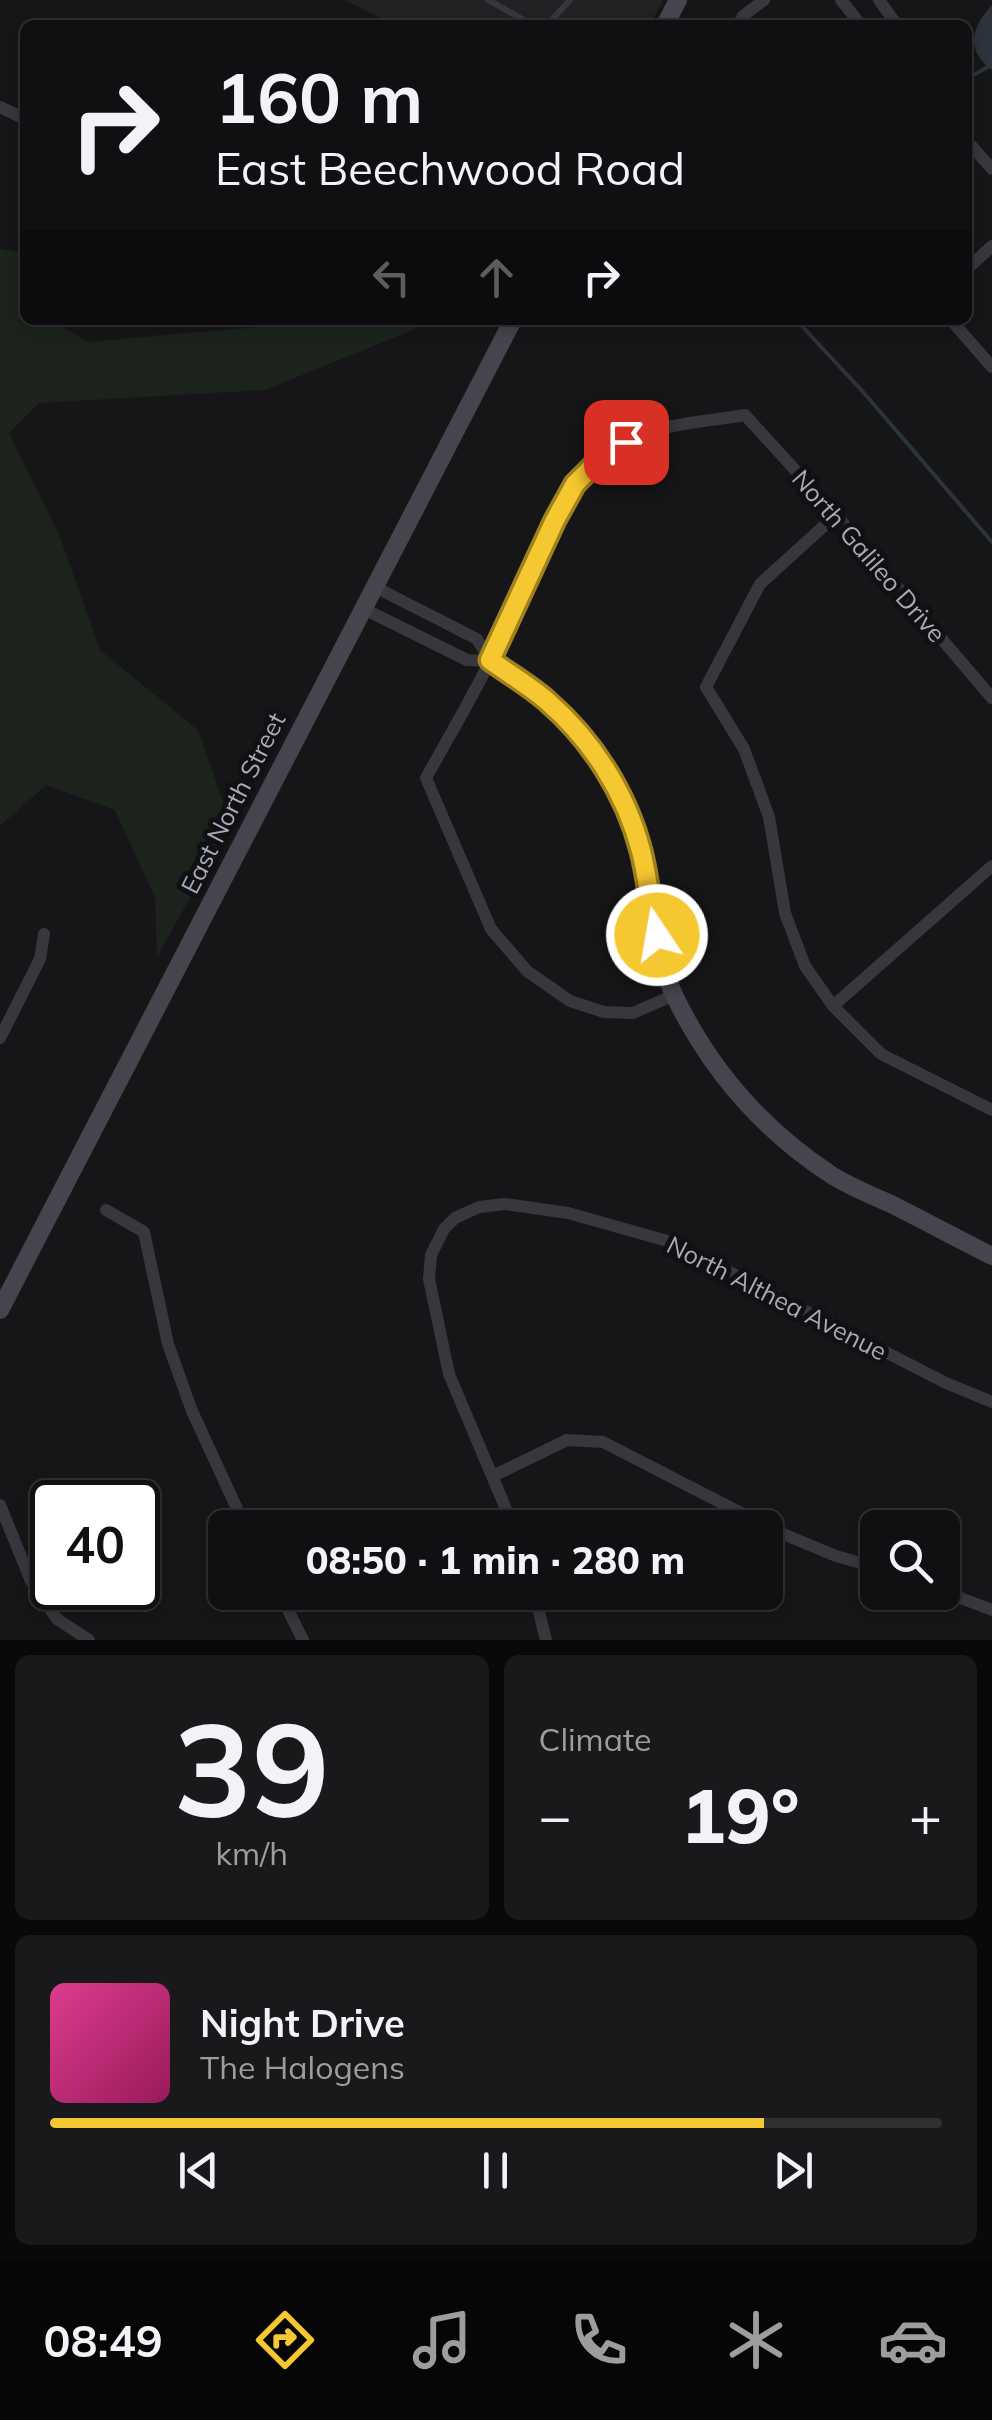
<!DOCTYPE html>
<meta charset="utf-8">
<style>
:root{--surface:#101012;--page:#19191b;--text:#f1f3f6;--muted:#9c9d9f;--line:#303032;--accent:#f5c730}
body{margin:0;font-family:Mulish,sans-serif;background:var(--page);color:var(--text);height:100vh;display:flex;flex-direction:column;font-size:38px;white-space:nowrap}
*{box-sizing:border-box;margin:0}
p{font-size:32px;color:var(--muted)}
.icon{flex:none;width:55px;height:55px;fill:none;stroke:currentColor;stroke-width:2;stroke-linecap:round;stroke-linejoin:round}
.map{position:relative;height:1640px;overflow:hidden}
.panel{display:flex;flex-direction:column;gap:15px;padding:15px;background:#09090a;flex:1}
.panel>*{flex:none}
.banner{position:absolute;left:20px;top:20px;width:952px;height:305px;border-radius:15px;box-shadow:0 5px 15px #0003,0 0 0 2px var(--line);background:#101012;color:var(--text);overflow:hidden}
.buttons{position:absolute;left:860px;top:1510px;display:grid;gap:20px}
.buttons a{display:grid;place-items:center;width:100px;height:100px;border-radius:15px;background:var(--surface);box-shadow:0 5px 15px #0003,0 0 0 2px var(--line);font-size:50px}
.speed{position:absolute;left:30px;top:1480px;display:flex;gap:20px;font-size:50px;font-weight:700;text-align:center}
.speed>*{display:grid;place-content:center;width:130px;height:130px;border-radius:50%;background:var(--surface);box-shadow:0 5px 15px #0003,0 0 0 2px var(--line);line-height:1}
.speed .limit{border:5px solid #111;border-radius:15px;background:#fff;color:#111}
.pin{position:absolute;display:grid;place-items:center;width:85px;height:85px;color:#fff;margin:-42px;border-radius:20px;box-shadow:0 5px 15px #0006}
.me{position:absolute;width:110px;margin:-55px;rotate:348deg;stroke-linejoin:round;filter:drop-shadow(0 0 8px #0008)}
.turn{display:flex;align-items:center;gap:35px;height:210px;padding:0 30px;font-size:45px}
.turn .icon{width:130px;height:130px;stroke-width:2.5}
.turn b{display:block;font-size:70px;line-height:85px}
.lanes{display:flex;align-items:center;height:95px;padding:0 30px;background:#0003;justify-content:center;gap:50px;direction:ltr}
.lanes .off{opacity:.35}
.big{font-size:75px;font-weight:800;line-height:1.1}
.panel .card{flex:1;display:flex;flex-direction:column;justify-content:center;gap:15px;min-width:0;padding:0 35px;border-radius:15px;background:var(--page)}
.panel .dial{align-items:center;gap:0}
.dial b{font-size:130px;line-height:1}
.song{display:flex;align-items:center;gap:30px}
.cover{width:120px;height:120px;border-radius:15px;background:linear-gradient(135deg,hsl(330 70% 55%),hsl(330 70% 35%))}
.played{height:10px;border-radius:5px;background:linear-gradient(90deg,var(--accent) 80%,var(--line) 80%)}
.keys{display:flex;justify-content:space-around;direction:ltr}
.heat{display:flex;justify-content:space-between;align-items:center;font-size:55px;direction:ltr}
.panel .tiles{flex:1;display:grid;gap:15px;grid-template-columns:1fr 1fr}
.card:last-child{grid-column:span 2}
.trip{position:absolute;left:208px;top:1510px;width:575px;height:100px;border-radius:15px;background:var(--surface);box-shadow:0 5px 15px #0003,0 0 0 2px var(--line);font-weight:800;line-height:100px;text-align:center}
.tab-bar{display:flex;height:160px;justify-content:space-around;align-items:center;background:#060607;color:var(--muted)}
.tab-bar .icon{width:70px;height:70px}
.tab-bar .current{color:var(--accent)}
.tab-bar b{font-size:45px;color:var(--text)}
.map>svg:first-child{display:block}
</style>
<div class="map">
<svg width="992" height="1640" viewBox="0 0 992 1640">
<rect width="100%" height="100%" fill="#161618"/>
<path fill="#222225" d="M345,0H663L650,25H393Z"/>
<path fill="#1c231d" d="M0,249L25,253V320H52L87,342L311,322L315,320H438L265,390L39,403L9,433L60,537L100,650L198,730L231,824L157,957L155,898L115,810L46,785L0,826Z"/>
<path fill="#2b333c" d="M992,5V70C965,50 971,28 992,5Z"/>
<g fill="none" stroke-linecap="round" stroke-linejoin="round">
<path stroke="#2b333c" stroke-width="4" d="M968,78L988,67
M793,320L799,323L864,393L992,542"/>
<path stroke="#37373d" stroke-width="6" d="M488,0L533,25
M547,25L570,0"/>
<path stroke="#37373d" stroke-width="12" d="M841,0L861,25
M879,0L897,25
M738,25L743,16L764,0
M0,107L25,119
M968,142L992,169
M968,268L992,246
M951,320L992,367
M836,515L760,584L706,687L744,749L769,817L785,913L805,966L833,1006L881,1054L992,1110
M373,586L477,639L490,661
M362,608L467,660L490,661
M674,995L633,1013L604,1012L570,1001L527,971L491,929L426,778C448,738 472,698 492,657C519,601 557,488 606,452C646,424 699,423 745,415L836,515L992,698
M833,1006L992,866
M0,1038L40,959L44,934
M106,1210L144,1232L168,1344L192,1411L246,1528
M493,1476L567,1440L603,1442L776,1531L836,1556L878,1568
M0,1505L31,1581L57,1619L89,1640
M514,1528L449,1374L429,1279L431,1255L444,1229L455,1218L479,1207L505,1204L568,1213L671,1242L946,1383L992,1402
M942,1591L992,1610
M279,1592L303,1640
M534,1592L546,1640"/>
<path stroke="#45464d" stroke-width="18" d="M665,25L678,0
M490,661C508,674 529,685 546,700C592,739 632,799 643,859C650,902 657,961 676,999C711,1070 763,1130 830,1174C848,1186 871,1195 891,1204C925,1221 958,1239 992,1256
M0,1310L513,320"/>
</g>
<g fill="none" stroke-linecap="round" stroke-linejoin="round">
<g stroke="#9f811f" stroke-width="25">
<path id="route" d="M626,442L606,453L575,484L555,520L490,660C509,674 530,686 547,701C592,740 626,793 641,851C648,878 650,907 657,935"/>
</g>
<use href="#route" stroke="#f5c730" stroke-width="18"/>
</g>
<g text-anchor="middle" stroke-width="10" stroke-linejoin="round" paint-order="stroke">
<g font-size="25" fill="#a7abb8" stroke="#111113">
<text transform="translate(869 556) rotate(49)" y="9">North Galileo Drive</text>
<text transform="translate(233 803) rotate(-63)" y="9">East North Street</text>
<text transform="translate(777 1298) rotate(27)" y="9">North Althea Avenue</text>
</g>
</g>
</svg>
<div class="buttons">
<a><svg class="icon" aria-label="search" viewBox="0 0 24 24"><circle cx="10" cy="10" r="6"/><path d="M15 15l6 6"/></svg></a>
</div>
<div class="speed"><div class="limit">40</div></div>
<div class="pin" style="left:626px;top:442px;background:#d93025"><svg class="icon" aria-label="arrive" viewBox="0 0 24 24"><path d="M6 21V4h12l-3 4 3 4H6"/></svg></div>
<svg class="me" style="left:657px;top:935px" viewBox="-20 -20 40 40"><circle r="17" fill="#f5c730" stroke="#fff" stroke-width="3"/><path d="M0-11L8 9 0 5-8 9z" fill="#fff"/></svg>
<div class="trip">08:50 · 1 min · 280 m</div>
<div class="banner">
<div class="turn"><svg class="icon" aria-label="right" viewBox="0 0 24 24"><path d="M7 20v-9h11M14 6l5 5-5 5"/></svg><div><b>160 m</b>East Beechwood Road</div></div>
<div class="lanes"><svg class="icon off" aria-label="left" viewBox="0 0 24 24"><path d="M17 20v-9H6M10 6l-5 5 5 5"/></svg><svg class="icon off" aria-label="ahead" viewBox="0 0 24 24"><path d="M12 20V5M6 11l6-6 6 6"/></svg><svg class="icon" aria-label="right" viewBox="0 0 24 24"><path d="M7 20v-9h11M14 6l5 5-5 5"/></svg></div>
</div>
</div>
<section class="panel">
<div class="tiles">
<div class="card dial"><b>39</b><p>km/h</p></div>
<div class="card"><p>Climate</p>
<div class="heat"><a>−</a><b class="big">19°</b><a>+</a></div>
</div>
<div class="card">
<div class="song"><i class="cover"></i><div><b>Night Drive</b><p>The Halogens</p></div></div>
<div class="played"></div>
<div class="keys"><svg class="icon" aria-label="previous" viewBox="0 0 24 24"><path d="M18 5L8 12l10 7zM5 5v14"/></svg><svg class="icon" aria-label="pause" viewBox="0 0 24 24"><path d="M8 5v14M16 5v14"/></svg><svg class="icon" aria-label="next" viewBox="0 0 24 24"><path d="M6 5l10 7-10 7zM19 5v14"/></svg></div>
</div>
</div>
</section>
<nav class="tab-bar">
<b>08:49</b>
<svg class="icon current" aria-label="directions" viewBox="0 0 24 24"><path d="M12 3l9 9-9 9-9-9zM9 14v-3h6M13 9l2 2-2 2"/></svg>
<svg class="icon" aria-label="music" viewBox="0 0 24 24"><path d="M9 18V5l10-2v13"/><circle cx="6" cy="18" r="3"/><circle cx="16" cy="16" r="3"/></svg>
<svg class="icon" aria-label="phone" viewBox="0 0 24 24"><path d="M5 4h4l2 5-3 2q2 4 5 5l2-3 5 2v4C11 20 4 13 5 4z"/></svg>
<svg class="icon" aria-label="climate" viewBox="0 0 24 24"><path d="M12 3v18M4 7l16 10M4 17L20 7"/></svg>
<svg class="icon" aria-label="car" viewBox="0 0 24 24"><path d="M5 17H2v-5l4-1 3-4h7l3 4 3 1v5h-3M9 17h6M6 11h13"/><circle cx="7" cy="17" r="2"/><circle cx="17" cy="17" r="2"/></svg>
</nav>
